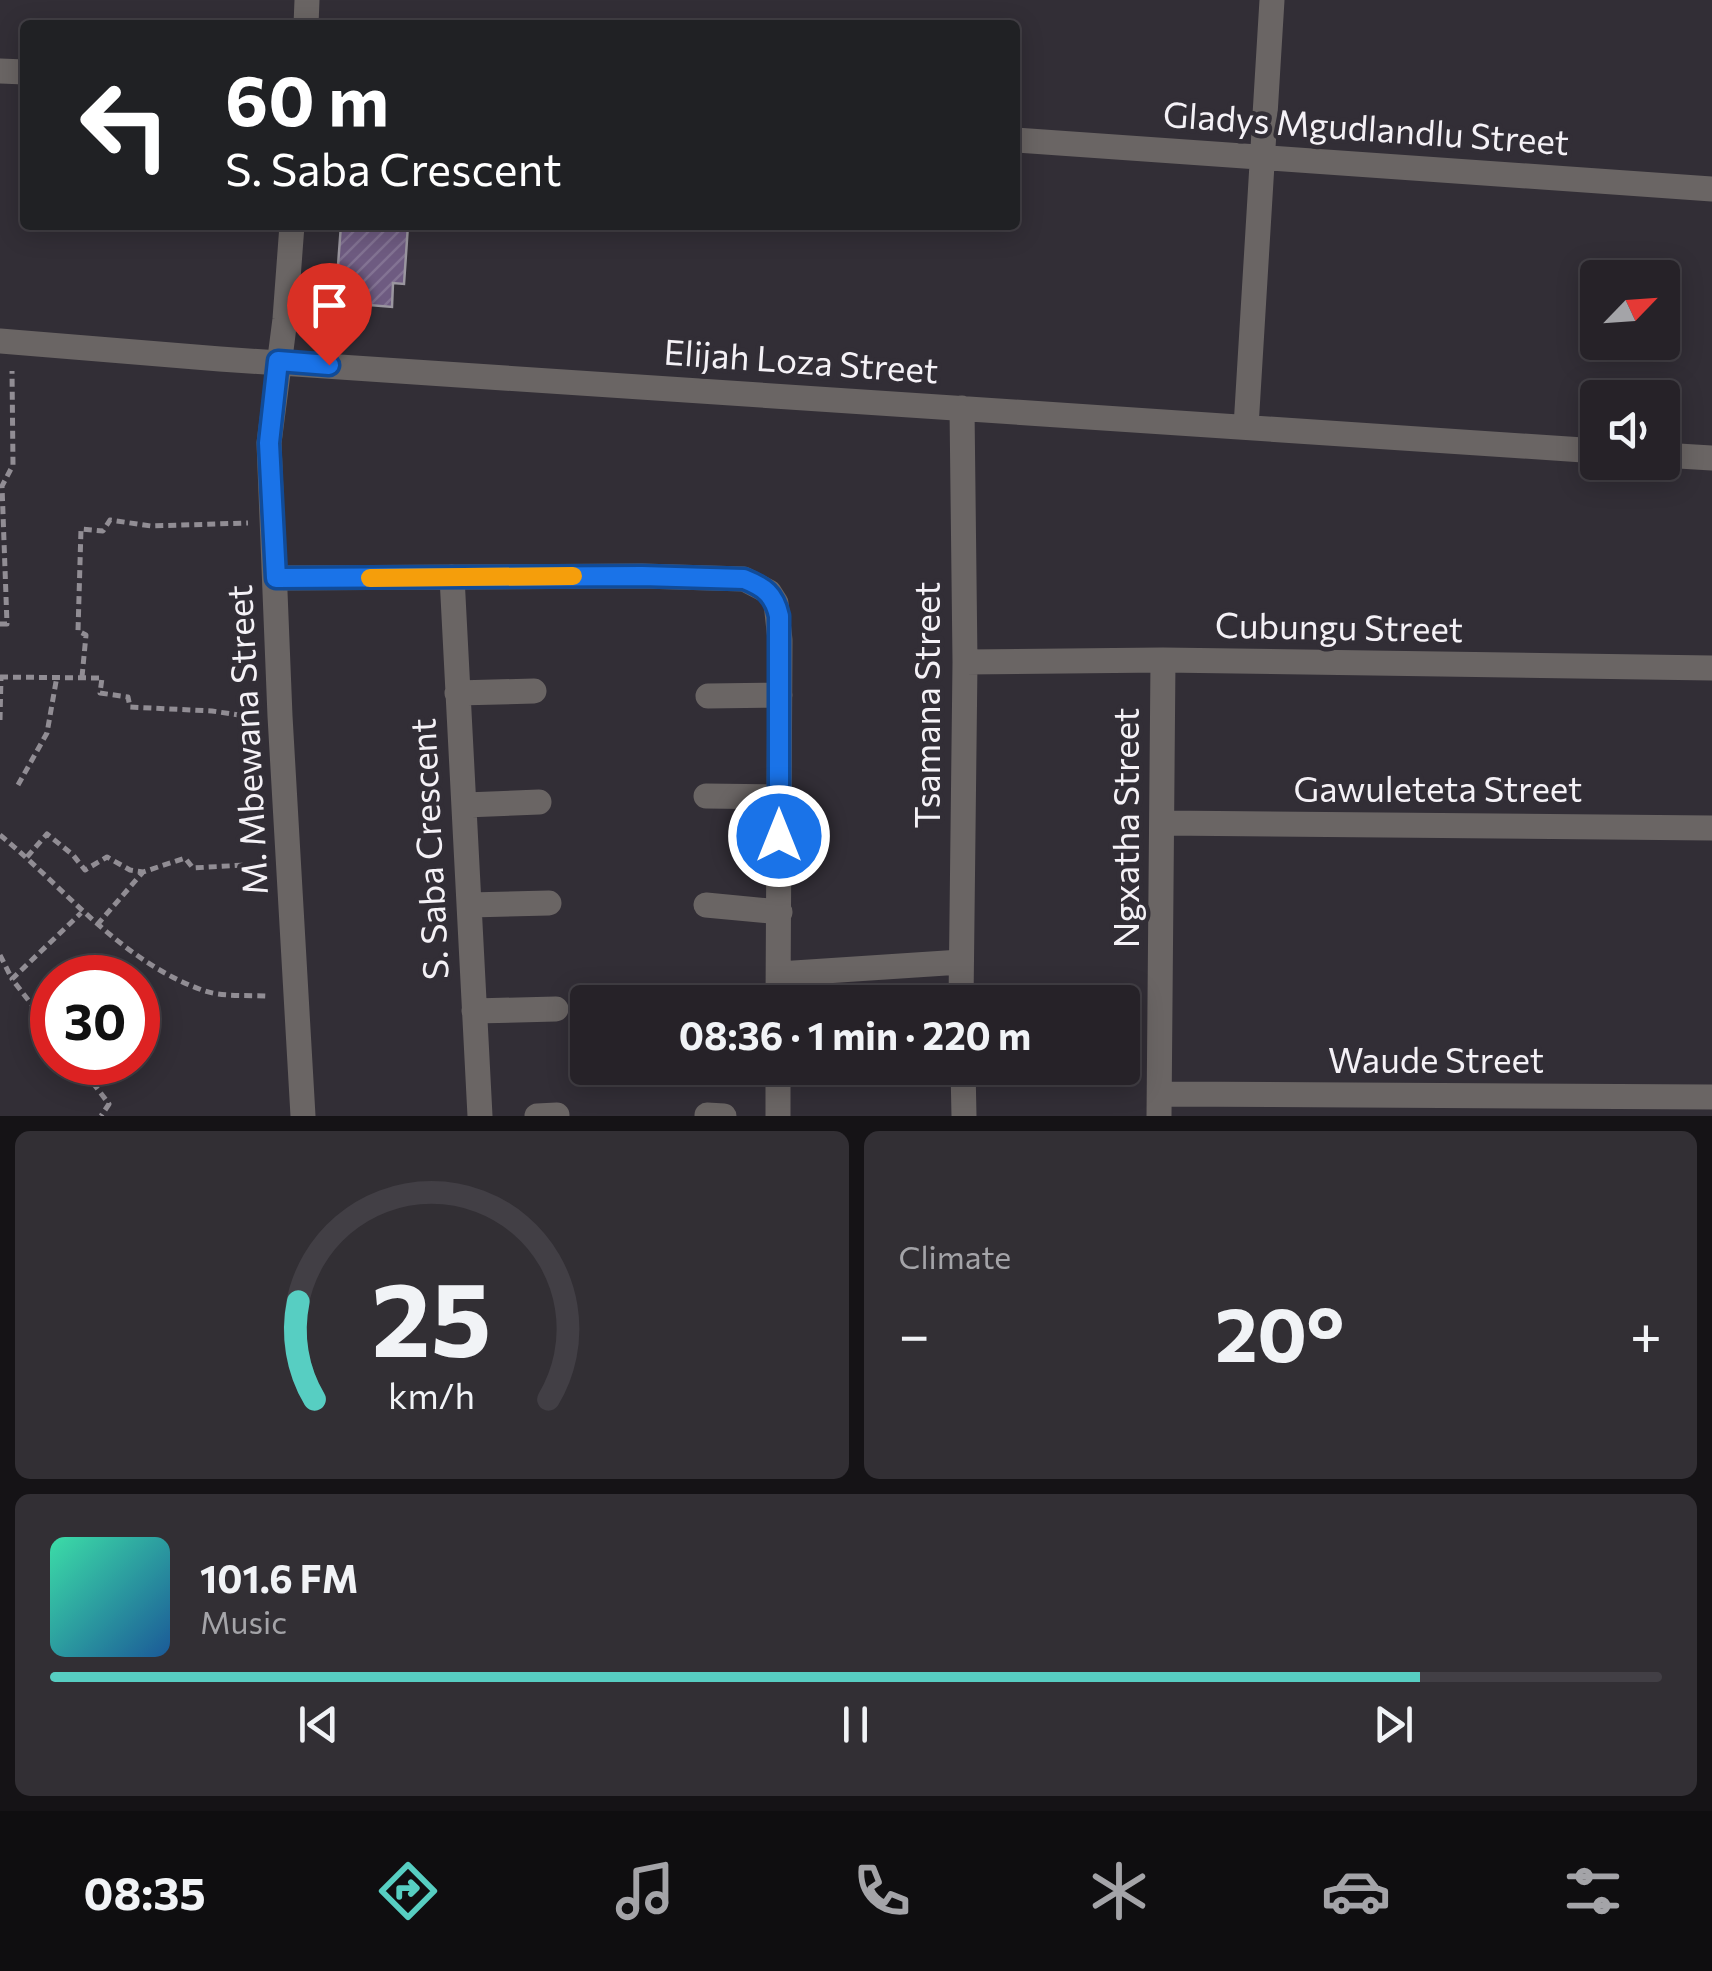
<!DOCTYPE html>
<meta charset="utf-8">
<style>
:root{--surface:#262228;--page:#322f34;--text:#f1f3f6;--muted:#a4a4a8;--line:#423f45;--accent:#57cec2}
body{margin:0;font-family:Commissioner,sans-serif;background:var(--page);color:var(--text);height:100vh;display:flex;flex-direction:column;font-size:38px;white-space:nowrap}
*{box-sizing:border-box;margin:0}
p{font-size:32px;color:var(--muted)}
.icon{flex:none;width:55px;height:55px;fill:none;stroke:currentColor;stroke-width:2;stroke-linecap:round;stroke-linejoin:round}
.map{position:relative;height:1116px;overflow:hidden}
.panel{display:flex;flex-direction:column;gap:15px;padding:15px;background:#151316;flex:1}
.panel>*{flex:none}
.hud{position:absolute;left:20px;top:20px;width:1000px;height:210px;border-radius:10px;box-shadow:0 5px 25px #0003,0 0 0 2px var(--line);background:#202124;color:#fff;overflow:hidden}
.needle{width:65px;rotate:65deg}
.controls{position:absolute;left:1580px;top:260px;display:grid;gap:20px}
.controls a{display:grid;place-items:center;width:100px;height:100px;border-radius:10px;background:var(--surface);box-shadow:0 5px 25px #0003,0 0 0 2px var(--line);font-size:50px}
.speed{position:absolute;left:30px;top:955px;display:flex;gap:20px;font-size:50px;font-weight:700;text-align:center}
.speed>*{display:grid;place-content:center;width:130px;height:130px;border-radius:50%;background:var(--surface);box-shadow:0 5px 25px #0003,0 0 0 2px var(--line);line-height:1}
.speed .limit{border:15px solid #d22;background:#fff;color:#111}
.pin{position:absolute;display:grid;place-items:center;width:85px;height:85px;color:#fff;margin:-102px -42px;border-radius:50% 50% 50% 0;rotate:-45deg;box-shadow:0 0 10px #0007}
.pin .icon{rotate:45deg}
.me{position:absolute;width:110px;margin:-55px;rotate:0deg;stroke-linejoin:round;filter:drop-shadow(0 0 8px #0008)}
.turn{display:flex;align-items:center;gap:35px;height:210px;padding:0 40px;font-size:45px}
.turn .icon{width:130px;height:130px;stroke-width:2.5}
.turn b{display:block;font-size:70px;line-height:85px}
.big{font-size:75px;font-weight:700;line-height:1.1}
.panel .widget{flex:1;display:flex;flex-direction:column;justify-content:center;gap:15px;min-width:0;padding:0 35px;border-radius:15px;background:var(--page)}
.panel .dial{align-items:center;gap:0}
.dial svg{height:260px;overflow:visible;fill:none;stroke:var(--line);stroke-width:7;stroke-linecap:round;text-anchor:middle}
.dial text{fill:var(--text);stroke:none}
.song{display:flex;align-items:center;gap:30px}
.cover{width:120px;height:120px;border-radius:15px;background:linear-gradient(135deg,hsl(160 70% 55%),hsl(210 70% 35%))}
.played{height:10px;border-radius:5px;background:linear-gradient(90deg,var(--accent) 85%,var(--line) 85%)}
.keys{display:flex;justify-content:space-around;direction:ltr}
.heat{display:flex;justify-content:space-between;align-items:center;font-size:55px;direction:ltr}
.panel .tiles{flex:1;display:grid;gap:15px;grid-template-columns:1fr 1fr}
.widget:last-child{grid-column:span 2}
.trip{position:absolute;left:570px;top:985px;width:570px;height:100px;border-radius:10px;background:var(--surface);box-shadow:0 5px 25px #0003,0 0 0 2px var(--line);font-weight:700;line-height:100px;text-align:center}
.tab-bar{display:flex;height:160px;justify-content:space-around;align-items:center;background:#0f0e10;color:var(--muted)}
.tab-bar .icon{width:70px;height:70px}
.tab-bar .selected{color:var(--accent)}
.tab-bar b{font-size:45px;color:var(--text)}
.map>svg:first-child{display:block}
</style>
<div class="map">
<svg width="1712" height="1116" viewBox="0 0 1712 1116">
<defs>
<pattern id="building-hatch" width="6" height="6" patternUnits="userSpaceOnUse" patternTransform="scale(2.5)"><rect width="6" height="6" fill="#6e5b81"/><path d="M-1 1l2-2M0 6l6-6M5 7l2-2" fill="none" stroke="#837393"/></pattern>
</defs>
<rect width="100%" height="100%" fill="#322e36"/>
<path fill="url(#building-hatch)" stroke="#9a969f" stroke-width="2.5" d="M341,225H408L404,284L393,283L392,307L346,303L347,280L337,279Z"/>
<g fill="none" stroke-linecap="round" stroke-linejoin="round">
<path stroke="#918d94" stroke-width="5" stroke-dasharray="8 5" stroke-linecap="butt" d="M0,624H7L2,486L13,465L12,371
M0,677L102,678L100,693L128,697L130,707L212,711L252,717
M82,677L86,635L78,631L81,529L103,531L110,520L151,526L248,523
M0,720L1,677
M18,785L47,733L57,676
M0,835C66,889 121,962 205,991C223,997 248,995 267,996
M27,857L47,834L73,855L85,870L107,857L130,870L143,872
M97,925L143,872L185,858L193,868L262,864
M0,955L12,979
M52,1031L12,979L81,913
M77,1062L109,1104L101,1116"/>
<path stroke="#6a6564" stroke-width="25" d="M306,25L307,0
M0,71L25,72
M1015,140L1712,189
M292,225L285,319L269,443L280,716L303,1116
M0,341L220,359L1598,451
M1246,427L1272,0
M1662,455L1712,458
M452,577L480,1116
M276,578L642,576L744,579L769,592L776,603L780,640L778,1002
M965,662L1163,660L1712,668
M457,693L534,691
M708,696L780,695
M706,796L779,797
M465,805L539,802
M1163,823L1712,828
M469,905L549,903
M706,905L780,912
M779,974L961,962
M961,1002L965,662L962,408
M474,1011L556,1009
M778,1068V1116
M963,1068L964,1116
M1160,1094L1712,1097
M707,1115L724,1116
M537,1116L557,1115
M1159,1116L1163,660"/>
</g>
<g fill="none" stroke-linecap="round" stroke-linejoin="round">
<g stroke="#114b97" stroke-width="25">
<path id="route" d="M329,365L278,361L269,443L276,578L642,576L744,579C764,587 774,594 779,616V836"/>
</g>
<use href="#route" stroke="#1a73e8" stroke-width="18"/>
<path stroke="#f59e0b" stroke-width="18" d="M370,578L573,576"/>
</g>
<g text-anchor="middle" stroke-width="9" stroke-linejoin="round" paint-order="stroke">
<g font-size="35" fill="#f4f1f6" stroke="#322e36">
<text transform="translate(1366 129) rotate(4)" y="12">Gladys Mgudlandlu Street</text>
<text transform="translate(801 362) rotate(4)" y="12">Elijah Loza Street</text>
<text transform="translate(1339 628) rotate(1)" y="12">Cubungu Street</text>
<text transform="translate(928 705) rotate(-90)" y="12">Tsamana Street</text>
<text transform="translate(248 740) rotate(-93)" y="12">M. Mbewana Street</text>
<text x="1438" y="802">Gawuleteta Street</text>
<text transform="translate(1127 828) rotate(-90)" y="12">Ngxatha Street</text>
<text transform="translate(430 849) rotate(-93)" y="12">S. Saba Crescent</text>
<text x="1436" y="1073">Waude Street</text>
</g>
</g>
</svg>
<div class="controls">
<a><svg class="needle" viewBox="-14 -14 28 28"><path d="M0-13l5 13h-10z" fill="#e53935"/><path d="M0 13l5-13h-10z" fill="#a4a4a8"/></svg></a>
<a><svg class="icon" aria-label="sound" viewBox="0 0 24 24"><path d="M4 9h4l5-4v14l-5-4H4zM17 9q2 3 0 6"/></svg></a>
</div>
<div class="speed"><div class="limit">30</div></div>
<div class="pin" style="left:329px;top:365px;background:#d93025"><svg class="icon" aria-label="arrive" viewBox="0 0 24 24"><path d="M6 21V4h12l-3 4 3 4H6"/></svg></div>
<svg class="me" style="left:779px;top:836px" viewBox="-20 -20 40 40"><circle r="17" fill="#1a73e8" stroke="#fff" stroke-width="3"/><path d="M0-11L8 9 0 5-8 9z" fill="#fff"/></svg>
<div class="trip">08:36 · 1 min · 220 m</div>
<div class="hud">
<div class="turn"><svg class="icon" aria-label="left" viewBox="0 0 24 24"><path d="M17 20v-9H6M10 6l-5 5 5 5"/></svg><div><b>60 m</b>S. Saba Crescent</div></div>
</div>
</div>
<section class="panel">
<div class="tiles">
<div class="widget dial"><svg viewBox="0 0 100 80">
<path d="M14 69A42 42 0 1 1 86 69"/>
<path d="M14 69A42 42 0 0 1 9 39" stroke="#57cec2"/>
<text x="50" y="56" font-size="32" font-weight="700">25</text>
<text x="50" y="72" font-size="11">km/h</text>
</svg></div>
<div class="widget"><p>Climate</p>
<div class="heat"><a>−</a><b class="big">20°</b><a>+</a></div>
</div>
<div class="widget">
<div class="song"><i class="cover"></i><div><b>101.6 FM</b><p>Music</p></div></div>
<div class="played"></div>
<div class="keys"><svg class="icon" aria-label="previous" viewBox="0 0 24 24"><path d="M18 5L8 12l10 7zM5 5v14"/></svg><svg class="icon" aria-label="pause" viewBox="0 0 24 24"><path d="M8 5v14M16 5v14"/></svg><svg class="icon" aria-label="next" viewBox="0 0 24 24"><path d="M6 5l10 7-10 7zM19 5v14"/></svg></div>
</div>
</div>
</section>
<nav class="tab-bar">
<b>08:35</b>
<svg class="icon selected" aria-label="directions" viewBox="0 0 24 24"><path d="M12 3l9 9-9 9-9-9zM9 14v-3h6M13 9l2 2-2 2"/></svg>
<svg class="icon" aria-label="music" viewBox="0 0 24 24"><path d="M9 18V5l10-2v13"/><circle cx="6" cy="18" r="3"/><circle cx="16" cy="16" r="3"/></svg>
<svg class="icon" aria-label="phone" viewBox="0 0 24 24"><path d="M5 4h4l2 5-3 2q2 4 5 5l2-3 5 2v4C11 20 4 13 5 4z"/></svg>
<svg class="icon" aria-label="climate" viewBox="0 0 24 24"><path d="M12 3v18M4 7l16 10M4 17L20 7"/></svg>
<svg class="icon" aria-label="car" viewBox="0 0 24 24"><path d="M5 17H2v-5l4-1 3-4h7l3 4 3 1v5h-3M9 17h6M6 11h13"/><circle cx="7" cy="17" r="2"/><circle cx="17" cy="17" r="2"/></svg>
<svg class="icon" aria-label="filters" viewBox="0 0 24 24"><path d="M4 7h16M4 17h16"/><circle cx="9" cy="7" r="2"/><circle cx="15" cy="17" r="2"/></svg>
</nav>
